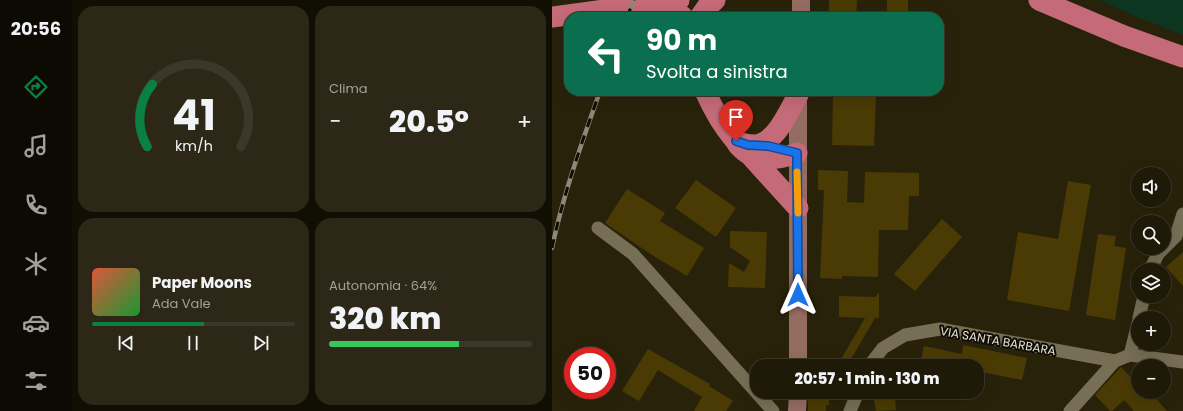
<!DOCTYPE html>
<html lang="it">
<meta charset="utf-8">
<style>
:root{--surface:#1f1a08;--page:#2c2716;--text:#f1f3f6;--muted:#a1a19c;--line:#3c3829;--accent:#0b8043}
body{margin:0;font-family:Poppins,sans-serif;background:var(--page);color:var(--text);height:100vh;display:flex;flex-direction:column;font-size:15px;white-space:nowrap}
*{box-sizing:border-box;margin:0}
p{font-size:13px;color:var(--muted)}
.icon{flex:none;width:22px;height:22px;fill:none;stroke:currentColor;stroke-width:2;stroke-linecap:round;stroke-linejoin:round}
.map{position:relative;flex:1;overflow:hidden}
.panel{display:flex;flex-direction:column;gap:6px;padding:6px;background:#110e04;width:480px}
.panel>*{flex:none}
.banner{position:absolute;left:12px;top:12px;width:380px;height:84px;border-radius:16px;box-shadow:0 4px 16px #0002,0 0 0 1px var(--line);background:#0b6e4f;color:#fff;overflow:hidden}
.tools{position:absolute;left:579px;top:167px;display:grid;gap:8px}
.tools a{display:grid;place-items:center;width:40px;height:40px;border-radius:50%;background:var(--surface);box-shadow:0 4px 16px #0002,0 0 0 1px var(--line);font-size:20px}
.speed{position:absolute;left:12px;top:347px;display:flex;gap:8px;font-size:20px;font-weight:700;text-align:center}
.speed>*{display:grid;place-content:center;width:52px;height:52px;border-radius:50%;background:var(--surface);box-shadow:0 4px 16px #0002,0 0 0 1px var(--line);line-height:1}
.speed .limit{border:6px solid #d22;background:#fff;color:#111}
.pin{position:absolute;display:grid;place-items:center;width:34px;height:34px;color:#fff;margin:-41px -17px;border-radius:50% 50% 50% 0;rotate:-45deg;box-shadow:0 0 4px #0007}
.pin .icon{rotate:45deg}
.me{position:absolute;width:44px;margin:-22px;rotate:0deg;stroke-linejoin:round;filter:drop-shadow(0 0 3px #0008)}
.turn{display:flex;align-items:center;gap:14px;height:84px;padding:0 16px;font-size:18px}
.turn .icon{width:52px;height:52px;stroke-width:2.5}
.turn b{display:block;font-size:28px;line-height:34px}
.big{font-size:30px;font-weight:800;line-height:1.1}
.panel .widget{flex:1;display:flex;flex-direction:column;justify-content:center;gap:6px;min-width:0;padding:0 14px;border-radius:16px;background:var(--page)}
.panel .dial{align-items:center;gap:0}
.dial svg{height:104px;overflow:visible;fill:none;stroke:var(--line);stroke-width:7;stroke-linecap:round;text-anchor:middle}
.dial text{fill:var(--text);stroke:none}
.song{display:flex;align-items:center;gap:12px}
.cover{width:48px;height:48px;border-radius:6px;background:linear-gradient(135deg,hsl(10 70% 55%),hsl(130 70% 35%))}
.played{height:4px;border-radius:2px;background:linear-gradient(90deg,var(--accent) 55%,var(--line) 55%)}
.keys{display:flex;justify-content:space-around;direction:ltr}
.heat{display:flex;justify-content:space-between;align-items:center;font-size:22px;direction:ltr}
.charge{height:6px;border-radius:3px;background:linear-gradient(90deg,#34c759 64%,var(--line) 0)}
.panel .tiles{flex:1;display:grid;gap:6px;grid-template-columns:repeat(2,1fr)}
.trip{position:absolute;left:198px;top:359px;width:234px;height:40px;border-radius:16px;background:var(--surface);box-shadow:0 4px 16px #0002,0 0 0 1px var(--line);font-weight:800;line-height:40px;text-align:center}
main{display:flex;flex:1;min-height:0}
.tab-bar{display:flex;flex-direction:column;width:72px;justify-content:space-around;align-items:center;background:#0c0a03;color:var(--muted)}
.tab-bar .icon{width:28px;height:28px}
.tab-bar .on{color:var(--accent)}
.tab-bar b{font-size:18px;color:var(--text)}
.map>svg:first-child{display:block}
</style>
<main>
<nav class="tab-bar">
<b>20:56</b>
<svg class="icon on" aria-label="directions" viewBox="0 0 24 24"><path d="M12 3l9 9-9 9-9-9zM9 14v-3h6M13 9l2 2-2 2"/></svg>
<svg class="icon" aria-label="music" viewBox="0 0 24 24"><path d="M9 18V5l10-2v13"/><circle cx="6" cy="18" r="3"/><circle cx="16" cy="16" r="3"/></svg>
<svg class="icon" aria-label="phone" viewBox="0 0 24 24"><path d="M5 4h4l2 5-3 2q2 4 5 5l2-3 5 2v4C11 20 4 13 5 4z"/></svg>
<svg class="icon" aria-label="climate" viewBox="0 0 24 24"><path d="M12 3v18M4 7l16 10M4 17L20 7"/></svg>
<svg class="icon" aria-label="car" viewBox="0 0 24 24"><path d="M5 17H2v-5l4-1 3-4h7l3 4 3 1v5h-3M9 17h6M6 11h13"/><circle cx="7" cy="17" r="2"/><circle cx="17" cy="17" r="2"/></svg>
<svg class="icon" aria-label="filters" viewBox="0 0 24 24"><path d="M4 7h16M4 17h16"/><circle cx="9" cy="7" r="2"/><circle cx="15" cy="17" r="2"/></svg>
</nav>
<section class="panel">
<div class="tiles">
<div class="widget dial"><svg viewBox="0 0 100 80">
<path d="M14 69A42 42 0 1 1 86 69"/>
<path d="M14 69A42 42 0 0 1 18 21" stroke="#0b8043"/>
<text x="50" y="56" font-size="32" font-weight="700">41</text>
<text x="50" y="72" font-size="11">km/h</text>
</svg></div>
<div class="widget"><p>Clima</p>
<div class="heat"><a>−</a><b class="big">20.5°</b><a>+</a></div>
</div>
<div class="widget">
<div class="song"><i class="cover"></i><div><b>Paper Moons</b><p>Ada Vale</p></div></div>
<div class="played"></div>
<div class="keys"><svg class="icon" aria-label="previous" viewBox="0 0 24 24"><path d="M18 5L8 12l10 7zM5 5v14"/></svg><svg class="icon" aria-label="pause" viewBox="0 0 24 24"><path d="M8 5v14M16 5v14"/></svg><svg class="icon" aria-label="next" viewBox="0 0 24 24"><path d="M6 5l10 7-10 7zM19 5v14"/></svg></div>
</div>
<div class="widget"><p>Autonomia · 64%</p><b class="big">320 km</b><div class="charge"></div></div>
</div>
</section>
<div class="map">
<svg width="631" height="411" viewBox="0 0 631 411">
<rect width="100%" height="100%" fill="#29220b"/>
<path fill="#0d3620" d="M548,0H631V35L583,16Z"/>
<path fill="#4a3b04" d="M277,0H305L304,17H277Z
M335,0H356V17H335Z
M281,95L324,96L322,146L280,145Z
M266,170L296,171L295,202L312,203L313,172L367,173V196H357L356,230H327L326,277L290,276V279L268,278L272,190H266Z
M144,180L184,208L164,237L123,208Z
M516,181L539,185L517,311L455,300L466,232L506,239Z
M75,189L113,213L108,221L152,248L135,276L100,255L53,223Z
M390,219L410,237L363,291L342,274Z
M178,231L215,232L213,288L176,287L177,263L192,272L198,261L178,247Z
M546,234L564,236L562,246L574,248L563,320L534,315Z
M631,252V286L614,267Z
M327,292V318H323L295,366H285L313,318L287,317V296L323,297Z
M411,345L475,358L470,380L425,371V366H368L372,346L410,354Z
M96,349L158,384L157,386L181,401L174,411H142L150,397L106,370L87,401L70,391Z
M569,367L586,385V392H598L615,411H582L572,400L560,411H558L543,395Z
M256,392H277V405H274V411H256Z
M343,397L344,410L324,411L322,400Z"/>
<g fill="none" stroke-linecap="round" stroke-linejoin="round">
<path stroke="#766e55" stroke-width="13" d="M46,228L81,254L221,411
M598,270L606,254L624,236L631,214
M587,318L592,296
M578,355L586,323
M317,366L331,348L353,335L388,329L563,361
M298,411L306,392
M518,411L563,361L578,355L631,362"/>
<path stroke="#946c62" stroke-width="18" d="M249,17V0
M246,366V93
M245,411L246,392"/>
<path stroke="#c56a78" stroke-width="21" d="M487,0L572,36L631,57
M108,3L121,9L131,17
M0,17L127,0
M148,17L155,7L163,0
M153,91C161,109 169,124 182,139C184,141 185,144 187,146C203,164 226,160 245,153
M184,141C189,143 196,145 202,145C224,144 236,112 246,95
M197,154L246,208"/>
<g stroke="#8e8876" stroke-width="4.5">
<path id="rail" d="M75,17L82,0
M0,248C11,195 30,142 48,91"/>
</g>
<use href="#rail" stroke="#0f0c04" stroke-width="3" stroke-dasharray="9" stroke-linecap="butt"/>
</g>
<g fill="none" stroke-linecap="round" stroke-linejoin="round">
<g stroke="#114b97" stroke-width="10">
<path id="route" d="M184,141L196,145L216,146L245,153L246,295"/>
</g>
<use href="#route" stroke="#1a73e8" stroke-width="7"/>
<path stroke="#f59e0b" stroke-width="7" d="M245,172L246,213"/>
</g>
<g text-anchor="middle" stroke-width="4" stroke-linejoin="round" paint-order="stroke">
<g font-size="12" fill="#e6e1d3" stroke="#0f0c04">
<text transform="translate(446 341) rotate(10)" y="4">VIA SANTA BARBARA</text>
</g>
</g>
</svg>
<div class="tools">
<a><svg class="icon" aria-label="sound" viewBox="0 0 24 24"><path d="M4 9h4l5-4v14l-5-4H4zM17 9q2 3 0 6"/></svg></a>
<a><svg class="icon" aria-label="search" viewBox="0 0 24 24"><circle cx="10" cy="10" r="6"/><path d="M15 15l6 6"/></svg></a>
<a><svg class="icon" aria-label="layers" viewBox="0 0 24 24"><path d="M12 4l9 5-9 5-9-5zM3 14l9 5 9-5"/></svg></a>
<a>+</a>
<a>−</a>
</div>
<div class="speed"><div class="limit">50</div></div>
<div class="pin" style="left:184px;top:141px;background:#d93025"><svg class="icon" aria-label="arrive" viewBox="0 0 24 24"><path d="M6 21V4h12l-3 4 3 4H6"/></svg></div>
<svg class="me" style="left:246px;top:295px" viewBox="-20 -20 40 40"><path d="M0-17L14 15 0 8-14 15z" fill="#1a73e8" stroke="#fff" stroke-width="4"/></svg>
<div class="trip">20:57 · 1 min · 130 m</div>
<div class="banner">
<div class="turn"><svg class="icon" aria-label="left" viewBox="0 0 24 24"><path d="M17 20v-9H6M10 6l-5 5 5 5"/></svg><div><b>90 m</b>Svolta a sinistra</div></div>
</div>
</div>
</main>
